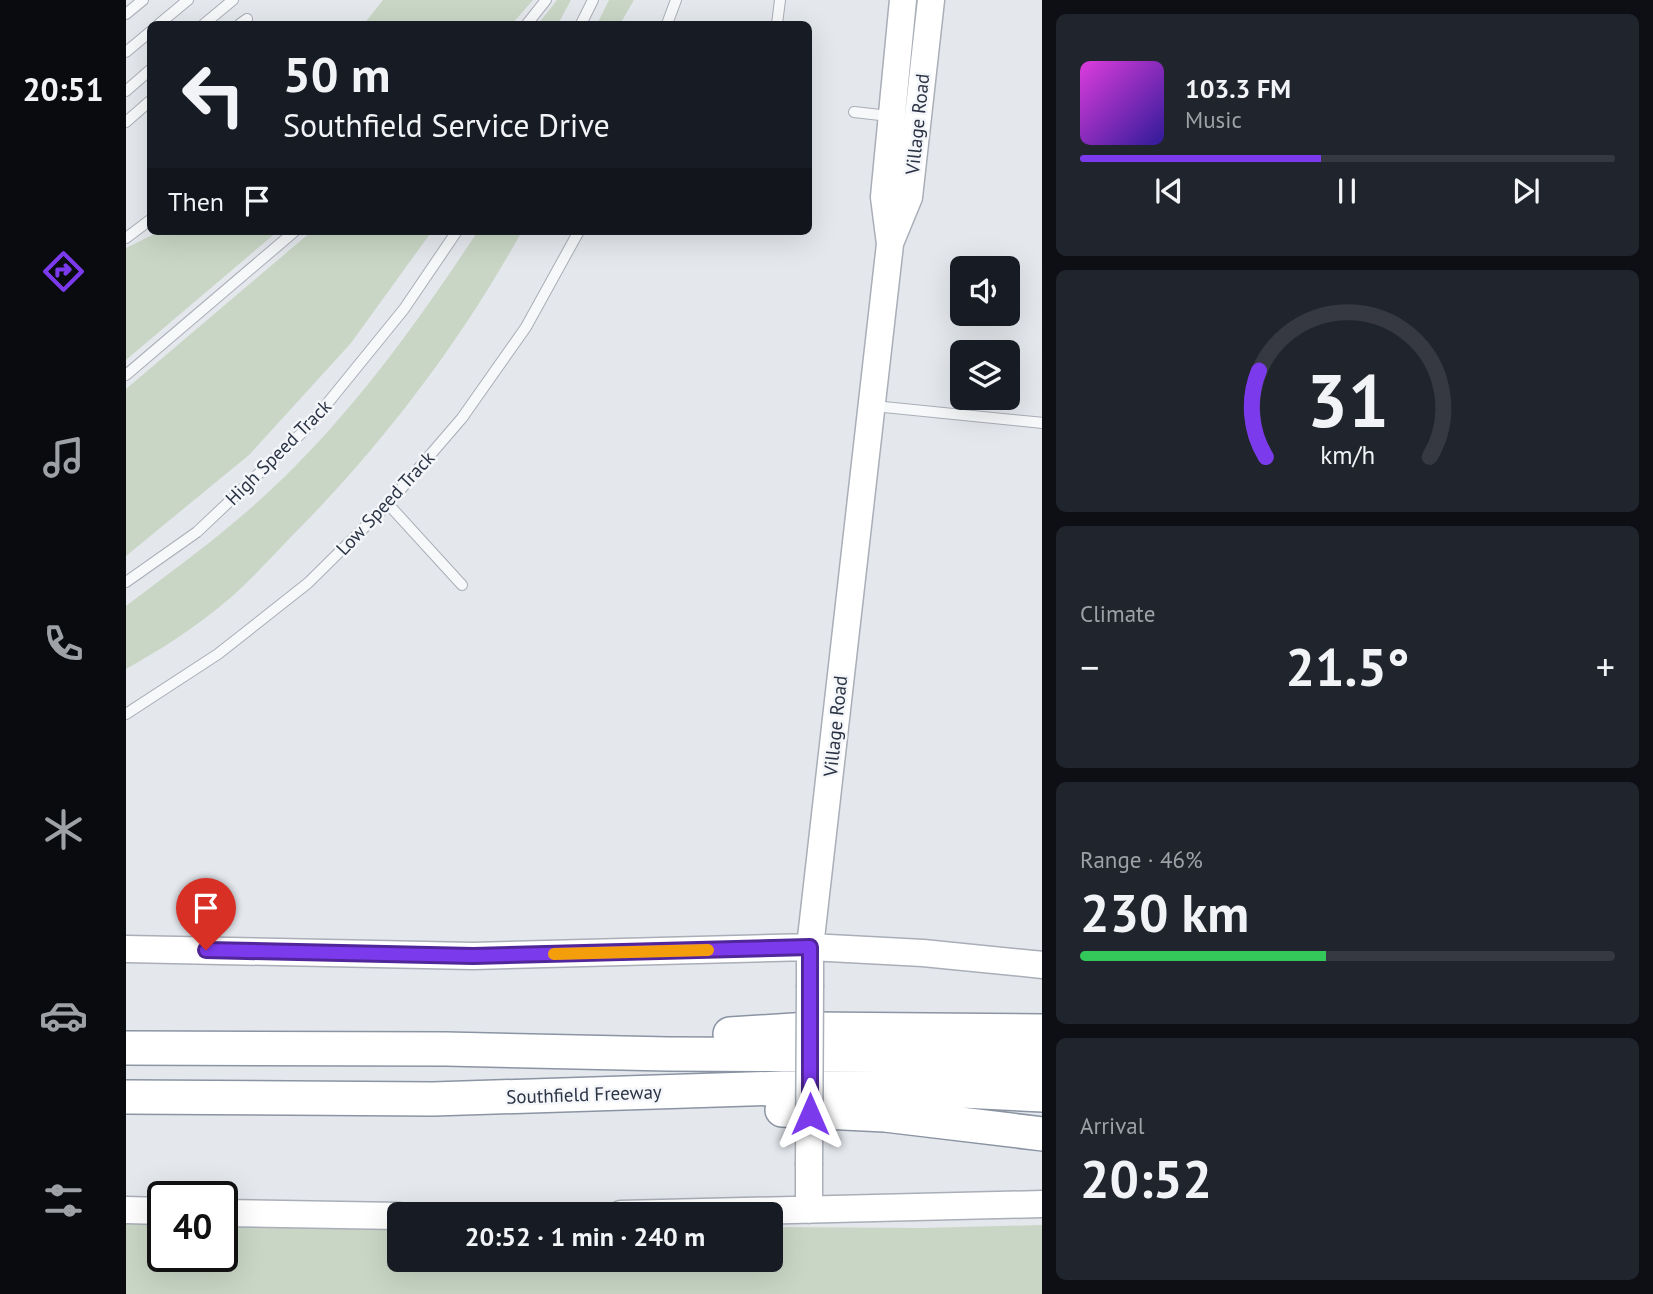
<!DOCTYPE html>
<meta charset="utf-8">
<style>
:root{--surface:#171b24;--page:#20242c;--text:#f1f3f6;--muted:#9ea1a6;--line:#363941;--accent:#7c3aed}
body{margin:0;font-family:"PT Sans",sans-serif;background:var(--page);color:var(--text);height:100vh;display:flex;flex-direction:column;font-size:26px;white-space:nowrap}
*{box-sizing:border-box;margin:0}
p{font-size:23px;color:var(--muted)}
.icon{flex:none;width:38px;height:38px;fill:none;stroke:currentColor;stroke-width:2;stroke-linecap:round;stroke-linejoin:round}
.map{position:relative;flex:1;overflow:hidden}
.details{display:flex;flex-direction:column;gap:14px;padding:14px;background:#0d0f14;width:611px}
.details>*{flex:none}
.banner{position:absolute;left:21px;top:21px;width:665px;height:214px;border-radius:10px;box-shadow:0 7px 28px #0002;background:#171b24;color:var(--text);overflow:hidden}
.tools{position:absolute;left:824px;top:256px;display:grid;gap:14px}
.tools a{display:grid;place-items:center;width:70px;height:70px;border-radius:10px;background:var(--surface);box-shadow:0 7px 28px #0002;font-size:35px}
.speed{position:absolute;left:21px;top:1181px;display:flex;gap:14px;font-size:35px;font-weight:700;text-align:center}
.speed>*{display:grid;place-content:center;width:91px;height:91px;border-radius:50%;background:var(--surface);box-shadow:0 7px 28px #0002;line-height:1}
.speed .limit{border:4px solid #111;border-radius:10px;background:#fff;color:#111}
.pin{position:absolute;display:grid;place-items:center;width:60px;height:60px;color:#fff;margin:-72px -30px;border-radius:50% 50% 50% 0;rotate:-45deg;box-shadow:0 0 7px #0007}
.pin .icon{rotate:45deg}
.me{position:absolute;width:77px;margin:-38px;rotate:0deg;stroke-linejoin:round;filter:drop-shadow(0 0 5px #0008)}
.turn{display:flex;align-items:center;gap:24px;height:147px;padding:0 21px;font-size:32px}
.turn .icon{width:91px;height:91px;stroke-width:2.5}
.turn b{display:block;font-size:49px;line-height:60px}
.then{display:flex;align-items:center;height:66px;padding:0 21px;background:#0003;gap:14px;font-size:26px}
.big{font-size:52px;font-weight:600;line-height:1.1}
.details .card{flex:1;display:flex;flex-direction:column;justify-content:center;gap:10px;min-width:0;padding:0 24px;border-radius:10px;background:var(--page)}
.details .dial{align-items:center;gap:0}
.dial svg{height:182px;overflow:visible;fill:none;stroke:var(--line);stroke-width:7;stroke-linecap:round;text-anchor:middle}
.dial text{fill:var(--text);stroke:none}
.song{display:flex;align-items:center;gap:21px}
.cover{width:84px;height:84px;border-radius:10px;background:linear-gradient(135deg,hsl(300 70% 55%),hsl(250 70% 35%))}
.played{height:7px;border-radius:4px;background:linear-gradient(90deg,var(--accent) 45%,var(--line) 45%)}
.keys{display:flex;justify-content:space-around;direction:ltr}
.heat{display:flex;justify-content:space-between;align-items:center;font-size:38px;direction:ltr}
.charge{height:10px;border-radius:5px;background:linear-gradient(90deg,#34c759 46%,var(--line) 0)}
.trip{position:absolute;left:261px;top:1202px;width:396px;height:70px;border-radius:10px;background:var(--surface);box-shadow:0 7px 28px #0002;font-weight:600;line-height:70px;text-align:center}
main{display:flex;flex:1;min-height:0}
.dock{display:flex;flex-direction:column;width:126px;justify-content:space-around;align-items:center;background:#090b0e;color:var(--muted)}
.dock .icon{width:49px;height:49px}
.dock .current{color:var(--accent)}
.dock b{font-size:32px;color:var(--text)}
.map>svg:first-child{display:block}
</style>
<main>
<nav class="dock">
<b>20:51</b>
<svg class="icon current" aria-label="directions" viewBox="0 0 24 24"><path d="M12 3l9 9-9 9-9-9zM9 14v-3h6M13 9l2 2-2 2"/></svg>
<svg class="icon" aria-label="music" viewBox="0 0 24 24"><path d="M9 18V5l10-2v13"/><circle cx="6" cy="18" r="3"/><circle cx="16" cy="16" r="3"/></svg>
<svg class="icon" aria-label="phone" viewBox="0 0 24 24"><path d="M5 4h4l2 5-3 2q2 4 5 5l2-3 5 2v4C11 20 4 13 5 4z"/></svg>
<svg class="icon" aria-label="climate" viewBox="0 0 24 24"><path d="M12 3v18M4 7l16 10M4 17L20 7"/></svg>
<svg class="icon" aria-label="car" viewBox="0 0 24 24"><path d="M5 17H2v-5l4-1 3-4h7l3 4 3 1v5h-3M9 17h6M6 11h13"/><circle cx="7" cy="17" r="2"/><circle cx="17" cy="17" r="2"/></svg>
<svg class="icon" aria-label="filters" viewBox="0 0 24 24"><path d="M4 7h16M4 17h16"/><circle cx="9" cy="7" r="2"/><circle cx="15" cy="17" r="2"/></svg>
</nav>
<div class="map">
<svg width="917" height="1294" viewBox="0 0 917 1294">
<rect width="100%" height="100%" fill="#e4e7ec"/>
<path fill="#c9d6c5" d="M257,0H407L386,24H238Z
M431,0H445L432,24H412Z
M483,0H508L494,24H471Z
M34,231H152L0,360V248Z
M186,231H306L225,343L123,455L0,556V389Z
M352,231H396C333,345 254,448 162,540C141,562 120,585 97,604C67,629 34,650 0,669V606C35,579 72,553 106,524C205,443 282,337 352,231Z
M0,1219H37V1256H96V1220L273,1222V1260H644V1227L797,1228L916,1225V1294H0Z"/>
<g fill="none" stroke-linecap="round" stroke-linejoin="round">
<g stroke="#a9aeb7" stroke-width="12">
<path id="lane" d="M0,14L17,0
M33,24L62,0
M78,24L107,0
M114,24L121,19
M401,24L420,0
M455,24L467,0
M541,24L550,0
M651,24L654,0
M0,52L24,32
M0,91L24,70
M728,112L763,116
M0,122L24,101
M0,238L24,220
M0,375L169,231
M748,406L917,423
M262,504L336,585
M0,582L71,532L183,426L278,309L331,231
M0,714L92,654L182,583L262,504L336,418L400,327L453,231"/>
</g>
<g stroke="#a9aeb7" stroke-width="29">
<path id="secondary" d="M764,243L783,197L805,0
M0,949L347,956L684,947L797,953L917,965
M684,985V947L764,244L758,197L777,0
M0,1210L37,1211
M683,1210V1165
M96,1213L273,1216
M495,1214L917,1204"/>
</g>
<g stroke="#8b94a3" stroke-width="36">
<path id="highway" d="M604,1034L683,1029L917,1031
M0,1048L320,1049L542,1054L753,1055L917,1064
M0,1097L307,1099L657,1088H773L917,1095
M656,1110L759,1115L917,1134"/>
</g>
<use href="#lane" stroke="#f7f8fa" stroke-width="10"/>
<use href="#secondary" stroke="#fff" stroke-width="26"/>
<use href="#highway" stroke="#fff" stroke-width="33"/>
<g stroke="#a9aeb7" stroke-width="29" stroke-linecap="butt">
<path id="secondary-bridge" d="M683,1165L684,985"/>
</g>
<use href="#secondary-bridge" stroke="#fff" stroke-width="26"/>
</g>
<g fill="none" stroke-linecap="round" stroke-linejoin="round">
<g stroke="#51269a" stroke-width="18">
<path id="route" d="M80,950L347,956L684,947V1114"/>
</g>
<use href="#route" stroke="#7c3aed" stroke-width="12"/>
<path stroke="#f59e0b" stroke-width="12" d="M428,954L582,950"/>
</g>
<g text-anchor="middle" stroke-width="5" stroke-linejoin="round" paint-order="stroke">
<g font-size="19" fill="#2b3445" stroke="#f4f6f9">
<text transform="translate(791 124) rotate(-84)" y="7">Village Road</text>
<text transform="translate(152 452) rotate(-45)" y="7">High Speed Track</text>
<text transform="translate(259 503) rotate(-47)" y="7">Low Speed Track</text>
<text transform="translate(709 726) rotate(-84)" y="7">Village Road</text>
<text transform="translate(458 1094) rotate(-2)" y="7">Southfield Freeway</text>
</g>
</g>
</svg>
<div class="tools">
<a><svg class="icon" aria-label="sound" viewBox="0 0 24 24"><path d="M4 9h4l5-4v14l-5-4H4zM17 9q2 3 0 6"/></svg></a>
<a><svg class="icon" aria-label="layers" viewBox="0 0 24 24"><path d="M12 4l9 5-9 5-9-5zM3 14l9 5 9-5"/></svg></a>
</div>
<div class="speed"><div class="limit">40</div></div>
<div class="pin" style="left:80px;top:950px;background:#d93025"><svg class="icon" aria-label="arrive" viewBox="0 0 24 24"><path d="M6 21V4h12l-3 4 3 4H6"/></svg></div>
<svg class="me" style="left:684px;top:1114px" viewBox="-20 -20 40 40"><path d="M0-17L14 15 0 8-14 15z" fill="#7c3aed" stroke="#fff" stroke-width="4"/></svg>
<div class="trip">20:52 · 1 min · 240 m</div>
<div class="banner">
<div class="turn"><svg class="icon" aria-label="left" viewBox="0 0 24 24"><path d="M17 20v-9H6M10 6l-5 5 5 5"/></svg><div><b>50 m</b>Southfield Service Drive</div></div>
<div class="then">Then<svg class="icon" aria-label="arrive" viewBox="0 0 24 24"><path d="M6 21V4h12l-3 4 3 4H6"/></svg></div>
</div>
</div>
<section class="details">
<div class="card">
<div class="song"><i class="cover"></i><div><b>103.3 FM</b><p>Music</p></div></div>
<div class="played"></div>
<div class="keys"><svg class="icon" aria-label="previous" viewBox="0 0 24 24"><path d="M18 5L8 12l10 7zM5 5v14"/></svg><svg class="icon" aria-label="pause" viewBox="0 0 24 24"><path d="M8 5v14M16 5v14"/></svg><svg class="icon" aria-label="next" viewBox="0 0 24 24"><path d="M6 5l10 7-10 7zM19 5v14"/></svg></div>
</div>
<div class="card dial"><svg viewBox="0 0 100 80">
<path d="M14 69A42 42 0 1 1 86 69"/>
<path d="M14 69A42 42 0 0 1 11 31" stroke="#7c3aed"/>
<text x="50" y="56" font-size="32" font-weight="700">31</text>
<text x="50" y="72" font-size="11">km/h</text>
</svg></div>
<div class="card"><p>Climate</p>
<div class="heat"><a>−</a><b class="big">21.5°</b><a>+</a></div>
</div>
<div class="card"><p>Range · 46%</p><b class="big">230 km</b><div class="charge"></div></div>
<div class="card"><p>Arrival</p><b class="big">20:52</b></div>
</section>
</main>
